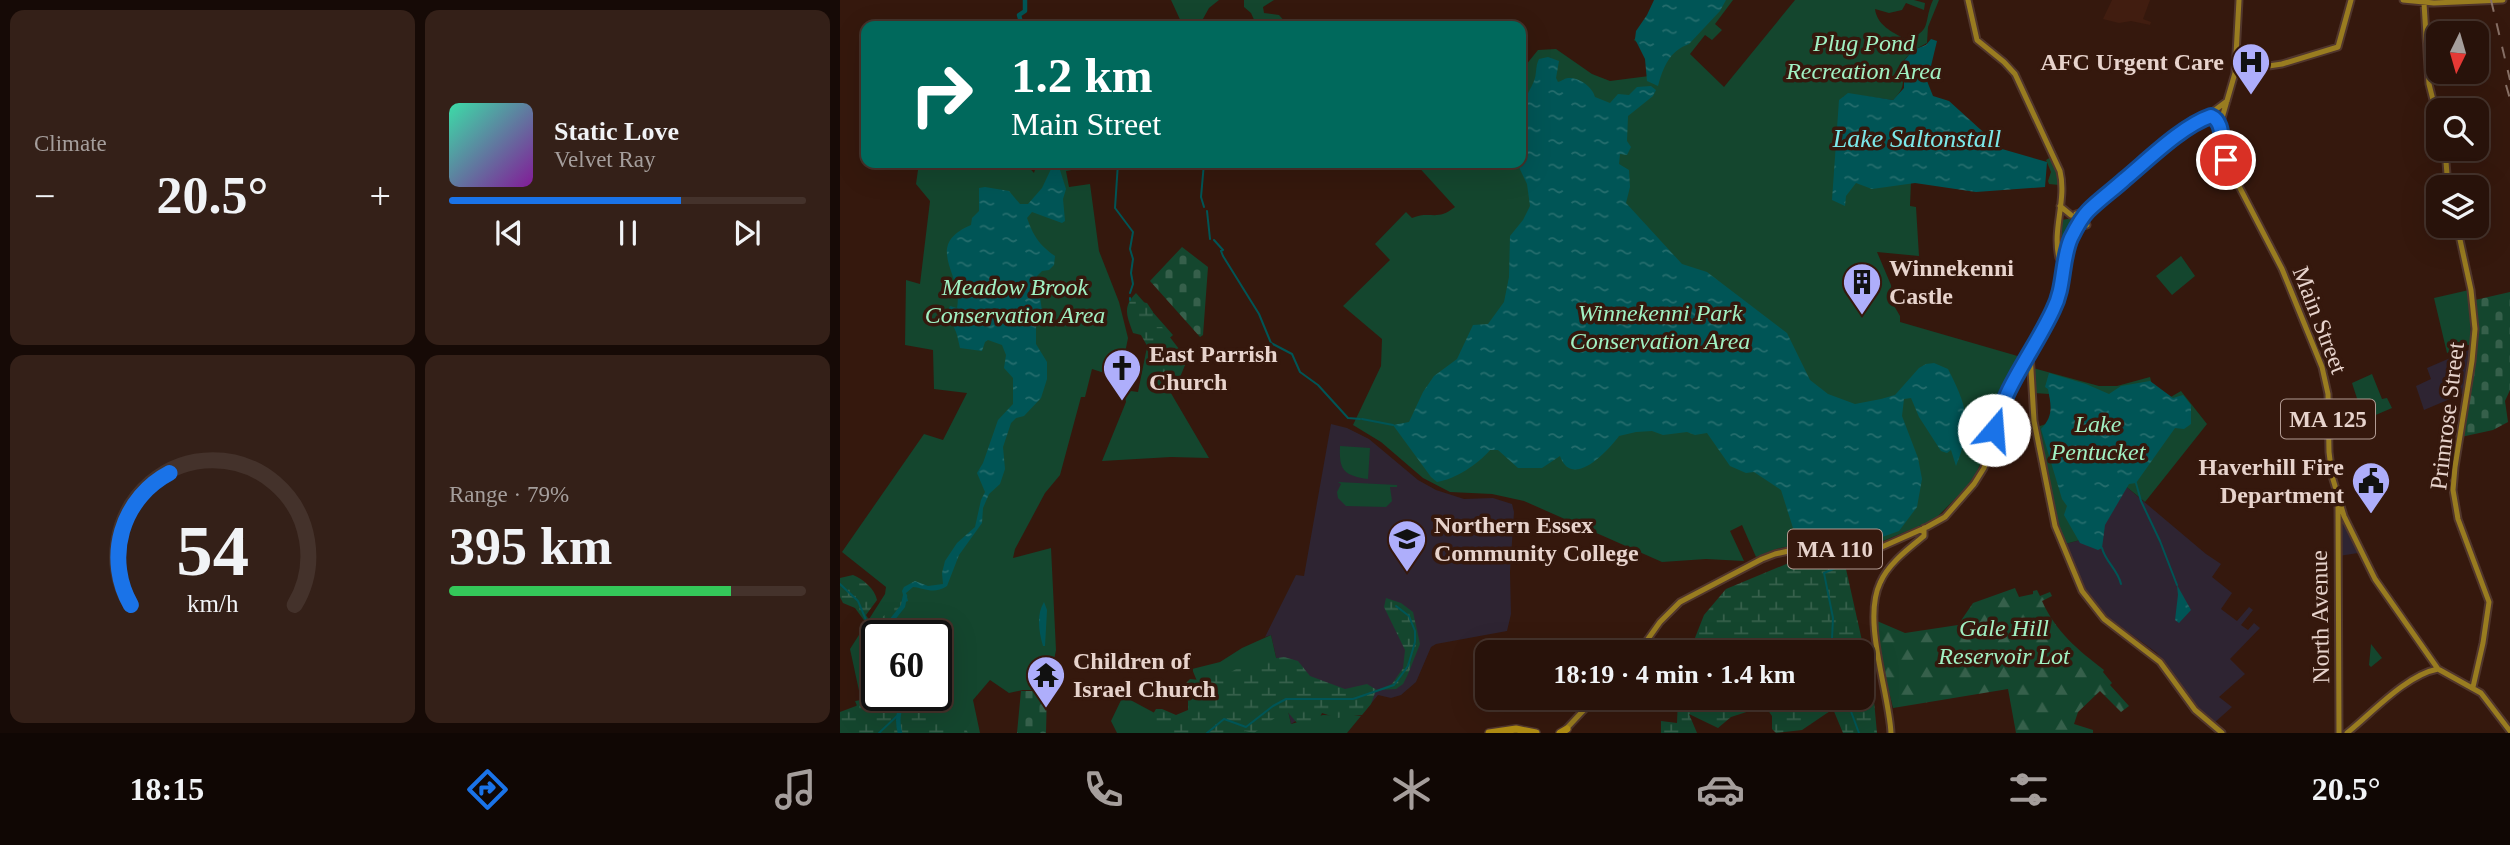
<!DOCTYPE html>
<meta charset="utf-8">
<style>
:root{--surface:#28120a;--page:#342018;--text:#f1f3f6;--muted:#a59e9c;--line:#44322b;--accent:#1a73e8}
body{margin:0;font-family:"Times New Roman",serif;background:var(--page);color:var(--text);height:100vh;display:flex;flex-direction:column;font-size:26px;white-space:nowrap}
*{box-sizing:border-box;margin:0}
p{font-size:23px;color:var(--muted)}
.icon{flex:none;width:38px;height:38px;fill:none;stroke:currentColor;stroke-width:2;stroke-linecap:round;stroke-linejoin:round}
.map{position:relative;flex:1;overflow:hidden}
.panel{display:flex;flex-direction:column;gap:10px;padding:10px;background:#160a06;width:840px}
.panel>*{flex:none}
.top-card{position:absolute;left:21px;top:21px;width:665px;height:147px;border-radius:14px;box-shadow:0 7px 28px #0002,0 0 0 2px var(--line);background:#00695c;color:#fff;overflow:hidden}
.needle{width:46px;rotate:185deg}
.fabs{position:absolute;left:1586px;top:21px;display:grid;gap:14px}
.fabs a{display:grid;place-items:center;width:63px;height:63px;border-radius:14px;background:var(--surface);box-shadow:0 7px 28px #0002,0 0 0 2px var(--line);font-size:35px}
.speed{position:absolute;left:21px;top:620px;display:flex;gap:14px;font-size:35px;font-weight:700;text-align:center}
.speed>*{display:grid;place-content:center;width:91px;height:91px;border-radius:50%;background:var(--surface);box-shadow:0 7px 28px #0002,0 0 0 2px var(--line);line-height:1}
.speed .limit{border:4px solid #111;border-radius:10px;background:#fff;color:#111}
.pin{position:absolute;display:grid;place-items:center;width:60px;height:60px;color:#fff;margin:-30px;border:4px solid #fff;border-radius:50%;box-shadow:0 2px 7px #0007}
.me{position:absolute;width:77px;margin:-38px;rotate:18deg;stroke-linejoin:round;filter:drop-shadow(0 0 5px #0008)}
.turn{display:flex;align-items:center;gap:24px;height:147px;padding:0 35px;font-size:32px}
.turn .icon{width:91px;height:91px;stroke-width:2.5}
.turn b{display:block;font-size:49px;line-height:60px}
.big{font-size:52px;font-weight:700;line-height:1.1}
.panel .card{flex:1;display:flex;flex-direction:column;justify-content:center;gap:10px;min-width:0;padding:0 24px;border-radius:14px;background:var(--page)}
.panel .dial{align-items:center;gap:0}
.dial svg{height:182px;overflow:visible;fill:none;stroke:var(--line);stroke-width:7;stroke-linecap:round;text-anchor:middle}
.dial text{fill:var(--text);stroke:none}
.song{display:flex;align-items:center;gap:21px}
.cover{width:84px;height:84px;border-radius:10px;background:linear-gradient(135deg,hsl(160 70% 55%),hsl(290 70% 35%))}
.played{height:7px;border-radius:4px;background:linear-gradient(90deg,var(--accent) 65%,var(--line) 65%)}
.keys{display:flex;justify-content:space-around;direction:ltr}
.heat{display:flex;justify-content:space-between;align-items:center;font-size:38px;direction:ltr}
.charge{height:10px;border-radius:5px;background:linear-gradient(90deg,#34c759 79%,var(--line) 0)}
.panel .tiles{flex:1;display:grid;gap:10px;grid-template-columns:repeat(2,1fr)}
.trip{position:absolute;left:635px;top:640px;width:399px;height:70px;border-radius:14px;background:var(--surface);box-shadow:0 7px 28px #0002,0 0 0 2px var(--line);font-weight:700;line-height:70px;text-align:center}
.tabs{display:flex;height:112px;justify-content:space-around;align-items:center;background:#100704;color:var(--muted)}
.tabs .icon{width:49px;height:49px}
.tabs .active{color:var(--accent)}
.tabs b{font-size:32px;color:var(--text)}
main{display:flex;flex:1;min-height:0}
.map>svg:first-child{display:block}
</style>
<main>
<section class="panel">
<div class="tiles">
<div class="card"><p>Climate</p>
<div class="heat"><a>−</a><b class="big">20.5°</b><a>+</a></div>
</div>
<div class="card">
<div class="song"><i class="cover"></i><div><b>Static Love</b><p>Velvet Ray</p></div></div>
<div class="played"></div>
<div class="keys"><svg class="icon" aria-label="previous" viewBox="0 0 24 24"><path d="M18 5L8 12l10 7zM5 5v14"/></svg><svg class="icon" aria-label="pause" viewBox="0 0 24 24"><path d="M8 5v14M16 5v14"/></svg><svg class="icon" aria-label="next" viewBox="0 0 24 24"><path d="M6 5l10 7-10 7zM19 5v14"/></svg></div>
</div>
<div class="card dial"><svg viewBox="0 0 100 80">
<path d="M14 69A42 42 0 1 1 86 69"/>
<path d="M14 69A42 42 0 0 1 31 11" stroke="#1a73e8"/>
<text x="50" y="56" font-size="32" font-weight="700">54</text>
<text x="50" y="72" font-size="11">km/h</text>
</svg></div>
<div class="card"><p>Range · 79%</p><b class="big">395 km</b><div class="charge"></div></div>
</div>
</section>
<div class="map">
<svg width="1670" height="733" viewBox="0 0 1670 733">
<defs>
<pattern id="forest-firs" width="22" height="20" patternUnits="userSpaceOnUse" patternTransform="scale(1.75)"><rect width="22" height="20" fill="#14462e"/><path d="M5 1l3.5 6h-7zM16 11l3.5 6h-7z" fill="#36604b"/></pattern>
<pattern id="wetland-marsh" width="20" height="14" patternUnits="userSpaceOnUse" patternTransform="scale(1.75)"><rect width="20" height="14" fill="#14462e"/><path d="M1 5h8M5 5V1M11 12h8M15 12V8" fill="none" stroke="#36604b"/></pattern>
<pattern id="cemetery-stones" width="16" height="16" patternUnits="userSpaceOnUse" patternTransform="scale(1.75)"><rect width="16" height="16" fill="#14462e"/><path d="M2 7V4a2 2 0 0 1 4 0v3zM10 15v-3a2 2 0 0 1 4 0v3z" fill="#36604b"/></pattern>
<pattern id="water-ripples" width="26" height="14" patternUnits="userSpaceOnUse" patternTransform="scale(1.75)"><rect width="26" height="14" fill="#005556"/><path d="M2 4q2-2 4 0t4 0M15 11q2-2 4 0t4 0" fill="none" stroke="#256d6d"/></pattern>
</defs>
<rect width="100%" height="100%" fill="#35180d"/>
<path fill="#411d10" d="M1272,0H1310L1303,19L1311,22L1310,25L1291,21L1279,23L1263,19Z"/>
<path fill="#2e2432" d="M1631,349L1624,393L1584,410L1576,386L1591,379L1587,368Z
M491,424L507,428L529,439L578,480L596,490L624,499L653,498L672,504L674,512L670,572L671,614L667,631L596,644L591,647L576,682L561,695L551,698L538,695L524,712H480L462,717L451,724L431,635L425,637L456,575L464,576Z
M1283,484L1366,554L1381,564L1372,577L1392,593L1381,609L1397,621L1409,607L1413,610L1401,625L1408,630L1414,623L1420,628L1390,659L1405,674L1379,697L1392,707L1374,723L1356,706L1317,653L1262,613L1248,597L1225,544L1240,540L1263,524Z
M1501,515L1518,553L1499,556Z"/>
<path fill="#14462e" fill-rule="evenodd" d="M331,0H379L369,8L359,26H343Z
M404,0H434L423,7L424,13L439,15L446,23L445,26H408L415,22L411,13L404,7Z
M817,0H893L875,24L882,30L872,40L865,35L850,54L884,87L955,0H1074L1085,3L1084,10L1066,3L1062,10L1049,13L1035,9C1037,25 1052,32 1065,39C1093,33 1083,21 1093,0H1099L1088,27L1087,43L1072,51L1059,66C1065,81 1065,88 1053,100L1009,94L1003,97L1005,194L1016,180L1071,181L1070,206L1076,207L1079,256L1037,252L1051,285L1053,304L1060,316V322L1181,357L1171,372L1156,406L1141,463L1135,475L1125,489L1094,520L1029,547L966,543L936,549L916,557L902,525L890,531L904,561L866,559L822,562L684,501L652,494L610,492L583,478L541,442L513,425L541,366L542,339L503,306L550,260L535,244L566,212L572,218C591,210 596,222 615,207L575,163H681V71L698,50L716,49L752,74L770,81L809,76L806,50L794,40C804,27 807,13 817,0Z
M1211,157L1219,175V185L1209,184L1208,181L1211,172L1206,160Z
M79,163H185L194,173L197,163H228L232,170L226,171L229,187L250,184L259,251L279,302L288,338L280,378L252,369L245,397H241L220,475L205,493L175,549L173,558L211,548L216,650L208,690H183L169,693L150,680L133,700L140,733H63L27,730L15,701L21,700L10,649L45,594L46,587L2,552L84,434L103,440L127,393L94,389L93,350L65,345L66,280L80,284L90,201L76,184ZM37,635H96V695H37Z
M1234,218L1237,221L1222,257L1219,241L1221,220Z
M1341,256L1355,276L1332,295L1316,276Z
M1629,290L1631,344L1607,353L1594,298Z
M296,293L333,335L313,353L329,380L325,383L369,458L331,457L262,461L286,402L284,390L298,392L309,337L293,333C287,316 282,307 296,293Z
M1193,368L1259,386H1277L1310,377L1312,385L1329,398L1341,391L1367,424L1305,502L1283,484L1240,540L1225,544L1219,530L1197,427L1209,423L1213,410L1209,394L1194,393Z
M1532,374L1542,399L1547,398L1552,408L1524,420L1512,383Z
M500,446L530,448L528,479C503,475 499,470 500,446Z
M498,482L557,485V487H550L552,501L546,507L506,506L498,498L497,492L501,484Z
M431,635L451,724L483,715L521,716L507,733H387L368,708L352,669L380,662L402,648Z
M1531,644L1542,658L1531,667L1529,665Z
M283,696L352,733H277L271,721Z"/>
<path fill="url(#forest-firs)" d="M1175,588L1179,597L1193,594V591L1197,590L1200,596L1210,592L1212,596L1202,601C1216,632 1238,650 1264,670L1263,672L1272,683L1270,685L1289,706L1281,712L1260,691L1238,712L1234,724L1253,730V733H1176L1168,689L1053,708L1039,650L1037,621L1065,633L1118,625L1133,603Z"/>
<path fill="url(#wetland-marsh)" d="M290,300L307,303L313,312L312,320L316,327H322L339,349L337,358L345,365L338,382L324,378L309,362L310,351L288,312Z
M968,555L997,556L1004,560L1033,690L1037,733H1003L993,709L962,730L936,733L932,729V716L925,706L891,717L878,728L849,714L857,733H821V721L837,723L838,698H1022V653H849L864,615L886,589Z
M13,575C23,579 35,589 37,600L26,615L29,620C44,620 55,608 64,597L66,600L59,616L79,630L82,635H37V695H95L102,723L126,729L128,733H0V712L16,706L22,700L18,668L26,623L15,608L3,603L0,597V578Z
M546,598L561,603L573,612L580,644L568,674L563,684L556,689L536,690L531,704L522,715L497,718L482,713L478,721L463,730L446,710L414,733L405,731L401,733H315L313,714L316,709H322L336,715L348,710V701L341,688L350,679L359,680L381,672H391L408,662L444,657L458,661L470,676L505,689L527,684L537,690L552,684L563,668L565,650L544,607Z"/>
<path fill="url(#cemetery-stones)" d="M342,247L368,267L363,335L360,337L310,281Z
M1670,292V390L1665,401L1668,422L1653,430L1621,437L1637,344L1635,300Z
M181,691H207L206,733H177Z"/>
<path fill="url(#water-ripples)" d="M814,0H886L880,11L849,44C829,51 823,68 818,86L807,81L805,59L795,39L796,31L807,15Z
M1091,39L1097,41L1090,70L1085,76L1093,96L1109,101L1162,149L1207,162L1205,187L1136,192L1075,183L1032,189L1016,183L1006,196L1005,206L992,200L999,100L1008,93L1053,100L1064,88V75L1059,67L1073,50L1086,45Z
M708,57L719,61L716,78L718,82C722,81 725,78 728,78C740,77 753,88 755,97L770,103L778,94L789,95L797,87L811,86L816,90L813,96L788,116L787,141L791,147L787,155L780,154L779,164L789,170L790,187L786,203L842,264L867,272L947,333L970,380L988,394L1015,404L1041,399L1055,395L1079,368L1086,364L1094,363L1108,369C1127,406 1133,425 1116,466L1111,450L1107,453L1101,451L1079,417L1071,398L1064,399L1062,416L1078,458L1082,479L1077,507L1059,531L1031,541L1013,542L953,528L941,490L914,472L906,473L890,466L867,433L855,435L847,432L823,435L812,431L796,432L779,436C768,451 732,490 720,456L702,468H678L658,450H650C638,464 616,479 597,482L591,477L553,425L569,422L583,392L594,376L617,359L633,325L648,324L664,302L669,277L670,236L683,220L690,206L687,184L677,163H681C681,146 678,128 681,112C682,101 690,91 694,81C697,74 695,67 699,59Z
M211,169L220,170L226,189L223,199L225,221L222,223L192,212L187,218C193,235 199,245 215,256L214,265L209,270L202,271L197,276L202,311L196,327V344L207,362V379L201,398L184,416L176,418L171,423L163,447L165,469L160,484L149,494L143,508L142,523L119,555L107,586C93,595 85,588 73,587L66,593L68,601L65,602L62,591L64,587L75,581L88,586L103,584L102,573L105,561L117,543L135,527L141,500L145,492L137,473L143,463L158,420L173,404V378L164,368L166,355L162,345L148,340L145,342L142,351L120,348C119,344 118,339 117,335C114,323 104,319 110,306L117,308C124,275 82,246 131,225L132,218L139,211V188L145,187L169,191L180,204H188L202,188Z
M1209,373L1246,384L1269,394L1281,386L1310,381L1333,398L1343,395L1351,405V424L1344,429L1335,428L1296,483L1289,484L1265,525L1262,548L1258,550L1240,543L1224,515L1227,506L1222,499L1201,429C1214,416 1211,405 1208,389L1205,387Z
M1337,585L1351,610L1339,623L1335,620L1338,595Z
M204,602L207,610L205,646H203C199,632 196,615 204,602Z"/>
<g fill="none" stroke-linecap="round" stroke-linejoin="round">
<path stroke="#005556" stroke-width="2" d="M278,163L275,208L293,232L290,249L293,259L291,273L293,284L290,293
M364,207L361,197L364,163
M367,211L370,239
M374,240L383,250L381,251L383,256L419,314L431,343L452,354L460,372L478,385L508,418L520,419
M290,298V300
M522,419L553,425
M1296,483L1301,501L1320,541L1337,585
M1262,548C1265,561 1278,570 1281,584
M0,584L18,601L26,620L45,627
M995,653L992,639L993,618L984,573L1000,566L1005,555
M1006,698L1019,733
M39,733L58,715
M367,733L384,719L406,727L433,706L446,699H513L554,685L568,666L575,642V631L569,616L556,606"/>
<path stroke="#005556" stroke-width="4.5" d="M182,26L179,15L185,11V0
M215,173L218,163
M40,635L63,606L65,596
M60,733C56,718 59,708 67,695"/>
<g stroke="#51362c" stroke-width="9">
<path id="major" d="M1128,0L1137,40L1164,62L1175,74L1220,171C1227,200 1212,229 1219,258L1224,261
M1399,0L1395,73L1382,118L1381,143L1389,167L1442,269L1482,367L1488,394L1489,452L1492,476L1504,516L1535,579L1598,669L1641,693L1670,731
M1563,0L1594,3L1663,0
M1584,3L1589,84L1598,120
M1395,71L1442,64L1498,47L1511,0
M1371,115L1377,118L1381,124
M1605,149L1608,187
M1220,206L1231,215
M1236,214L1249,210
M1617,226L1631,290L1635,329L1632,361L1615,467L1613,490L1618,519L1649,602L1643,643L1633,687
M1236,228L1247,225
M1190,353L1194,421L1215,526L1242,591L1264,619L1320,662L1355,710L1382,733
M1498,503L1499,733
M798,653L820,622L840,602L922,559L935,554L967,547L1012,551L1035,550L1087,527L1105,517L1134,484L1144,468L1162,402L1211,314L1221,292L1225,258L1232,236L1241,219L1251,208L1310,159L1387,101
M726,729L755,698
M1051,733C1049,692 1022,621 1040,583C1048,564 1068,549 1084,536V528
M1507,733C1532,713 1566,675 1598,669"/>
</g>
<g stroke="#51362c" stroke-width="10">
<path id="highway" d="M649,733L676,729L696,733
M720,733L727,729"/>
</g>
<use href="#major" stroke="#997c20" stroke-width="5"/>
<use href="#highway" stroke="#b18d13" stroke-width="7"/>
<path stroke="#887066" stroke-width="2" stroke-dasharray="12 12" stroke-linecap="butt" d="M1651,0L1670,80
M1666,85L1670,99"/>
</g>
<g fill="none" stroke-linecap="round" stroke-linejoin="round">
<g stroke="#114b97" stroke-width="18">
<path id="route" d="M1154,430C1165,385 1194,351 1213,310C1225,287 1221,261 1231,238C1236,228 1241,218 1248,211C1260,199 1273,190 1285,179C1309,159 1342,126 1371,116C1385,122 1380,144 1386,160"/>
</g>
<use href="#route" stroke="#1a73e8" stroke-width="12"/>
</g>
<defs>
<g id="hospital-pin" transform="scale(2.0125)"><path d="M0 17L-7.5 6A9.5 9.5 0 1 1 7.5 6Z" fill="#aeaefb" stroke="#35180d"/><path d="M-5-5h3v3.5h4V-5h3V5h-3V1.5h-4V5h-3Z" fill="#111"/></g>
<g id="building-pin" transform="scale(2.0125)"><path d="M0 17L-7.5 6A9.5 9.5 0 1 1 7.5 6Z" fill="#aeaefb" stroke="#35180d"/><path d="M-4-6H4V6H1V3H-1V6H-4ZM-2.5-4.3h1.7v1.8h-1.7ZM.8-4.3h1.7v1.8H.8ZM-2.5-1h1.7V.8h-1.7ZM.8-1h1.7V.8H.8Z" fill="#111"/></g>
<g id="church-pin" transform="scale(2.0125)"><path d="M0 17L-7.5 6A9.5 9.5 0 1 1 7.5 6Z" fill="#aeaefb" stroke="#35180d"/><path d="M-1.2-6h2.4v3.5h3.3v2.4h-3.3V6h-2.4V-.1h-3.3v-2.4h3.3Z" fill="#111"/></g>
<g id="civic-pin" transform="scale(2.0125)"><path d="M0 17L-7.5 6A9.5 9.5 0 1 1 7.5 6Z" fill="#aeaefb" stroke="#35180d"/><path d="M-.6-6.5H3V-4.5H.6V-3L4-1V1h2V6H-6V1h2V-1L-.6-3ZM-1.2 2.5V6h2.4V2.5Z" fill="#111"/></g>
<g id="university-pin" transform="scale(2.0125)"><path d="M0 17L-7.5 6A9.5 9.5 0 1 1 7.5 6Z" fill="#aeaefb" stroke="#35180d"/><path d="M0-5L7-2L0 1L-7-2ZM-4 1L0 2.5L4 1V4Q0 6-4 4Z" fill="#111"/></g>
<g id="temple-pin" transform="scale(2.0125)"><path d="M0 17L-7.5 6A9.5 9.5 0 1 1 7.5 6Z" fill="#aeaefb" stroke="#35180d"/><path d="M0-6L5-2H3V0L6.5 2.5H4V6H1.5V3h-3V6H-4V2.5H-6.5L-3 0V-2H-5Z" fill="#111"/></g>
</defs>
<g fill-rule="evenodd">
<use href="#hospital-pin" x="1411" y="62"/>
<use href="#building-pin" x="1022" y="282"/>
<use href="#church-pin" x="282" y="368"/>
<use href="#civic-pin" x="1531" y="481"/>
<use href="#university-pin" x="567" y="539"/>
<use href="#temple-pin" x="206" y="675"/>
</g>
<g text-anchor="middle" stroke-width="7" stroke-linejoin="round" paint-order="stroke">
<g fill="#35180d" stroke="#b29b93" stroke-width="2">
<rect x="1441" y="399.5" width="94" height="39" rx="5"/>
<rect x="948" y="529.5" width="94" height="39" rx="5"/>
</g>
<g font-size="23" font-weight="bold" fill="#e7d3cc">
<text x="1488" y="427">MA 125</text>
<text x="995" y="557">MA 110</text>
</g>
<g font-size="24" font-style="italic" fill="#a1f1c3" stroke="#35180d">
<text x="1024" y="51">Plug Pond<tspan x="1024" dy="28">Recreation Area</tspan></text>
<text x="175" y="295">Meadow Brook<tspan x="175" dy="28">Conservation Area</tspan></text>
<text x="820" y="321">Winnekenni Park<tspan x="820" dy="28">Conservation Area</tspan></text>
<text x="1258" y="432">Lake<tspan x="1258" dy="28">Pentucket</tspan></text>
<text x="1164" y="636">Gale Hill<tspan x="1164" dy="28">Reservoir Lot</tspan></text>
</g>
<g font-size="24" font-weight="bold" fill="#e7d3cc" stroke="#35180d" text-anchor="start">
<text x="1384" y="70" text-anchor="end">AFC Urgent Care</text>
<text x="1049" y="276">Winnekenni<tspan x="1049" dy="28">Castle</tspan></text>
<text x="309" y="362">East Parrish<tspan x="309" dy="28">Church</tspan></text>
<text x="1504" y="475" text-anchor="end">Haverhill Fire<tspan x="1504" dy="28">Department</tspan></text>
<text x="594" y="533">Northern Essex<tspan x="594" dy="28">Community College</tspan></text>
<text x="233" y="669">Children of<tspan x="233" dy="28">Israel Church</tspan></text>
</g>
<g font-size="24" fill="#e7d3cc" stroke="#35180d">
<text transform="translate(1480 320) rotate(69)" y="8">Main Street</text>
<text transform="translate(1607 416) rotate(-83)" y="8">Primrose Street</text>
<text transform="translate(1480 617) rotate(-91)" y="8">North Avenue</text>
</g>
<g font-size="26" font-style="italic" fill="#7be8e9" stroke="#35180d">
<text x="1077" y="147">Lake Saltonstall</text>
</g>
</g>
</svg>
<div class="fabs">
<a><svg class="needle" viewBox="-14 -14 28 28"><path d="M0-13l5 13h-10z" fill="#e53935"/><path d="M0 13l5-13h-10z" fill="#a59e9c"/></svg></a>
<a><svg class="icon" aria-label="search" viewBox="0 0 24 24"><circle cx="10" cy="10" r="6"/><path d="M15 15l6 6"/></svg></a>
<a><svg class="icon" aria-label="layers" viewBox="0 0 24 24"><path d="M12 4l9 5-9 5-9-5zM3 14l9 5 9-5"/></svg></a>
</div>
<div class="speed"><div class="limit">60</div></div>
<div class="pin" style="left:1386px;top:160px;background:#d93025"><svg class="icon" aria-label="arrive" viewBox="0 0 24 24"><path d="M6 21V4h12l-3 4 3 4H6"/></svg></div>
<svg class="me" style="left:1154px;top:430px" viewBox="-20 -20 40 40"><circle r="19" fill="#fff"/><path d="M0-13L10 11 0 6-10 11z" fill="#1a73e8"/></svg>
<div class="trip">18:19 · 4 min · 1.4 km</div>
<div class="top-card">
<div class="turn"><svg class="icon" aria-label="right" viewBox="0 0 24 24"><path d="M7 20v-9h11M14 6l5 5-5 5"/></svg><div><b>1.2 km</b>Main Street</div></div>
</div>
</div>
</main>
<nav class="tabs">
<b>18:15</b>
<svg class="icon active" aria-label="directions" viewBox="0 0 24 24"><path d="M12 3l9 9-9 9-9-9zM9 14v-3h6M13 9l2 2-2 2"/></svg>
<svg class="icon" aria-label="music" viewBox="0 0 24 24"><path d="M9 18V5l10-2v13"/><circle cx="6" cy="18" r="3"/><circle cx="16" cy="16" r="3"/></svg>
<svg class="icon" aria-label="phone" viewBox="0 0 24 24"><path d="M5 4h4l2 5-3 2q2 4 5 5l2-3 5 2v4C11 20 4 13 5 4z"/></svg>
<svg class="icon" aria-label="climate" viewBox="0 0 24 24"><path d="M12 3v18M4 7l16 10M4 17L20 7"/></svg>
<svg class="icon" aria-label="car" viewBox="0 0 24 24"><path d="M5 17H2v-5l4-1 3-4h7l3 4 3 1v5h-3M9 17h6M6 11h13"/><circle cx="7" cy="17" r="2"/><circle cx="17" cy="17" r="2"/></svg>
<svg class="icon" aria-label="filters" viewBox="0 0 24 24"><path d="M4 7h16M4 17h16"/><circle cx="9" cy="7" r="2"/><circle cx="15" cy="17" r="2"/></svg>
<b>20.5°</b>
</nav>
